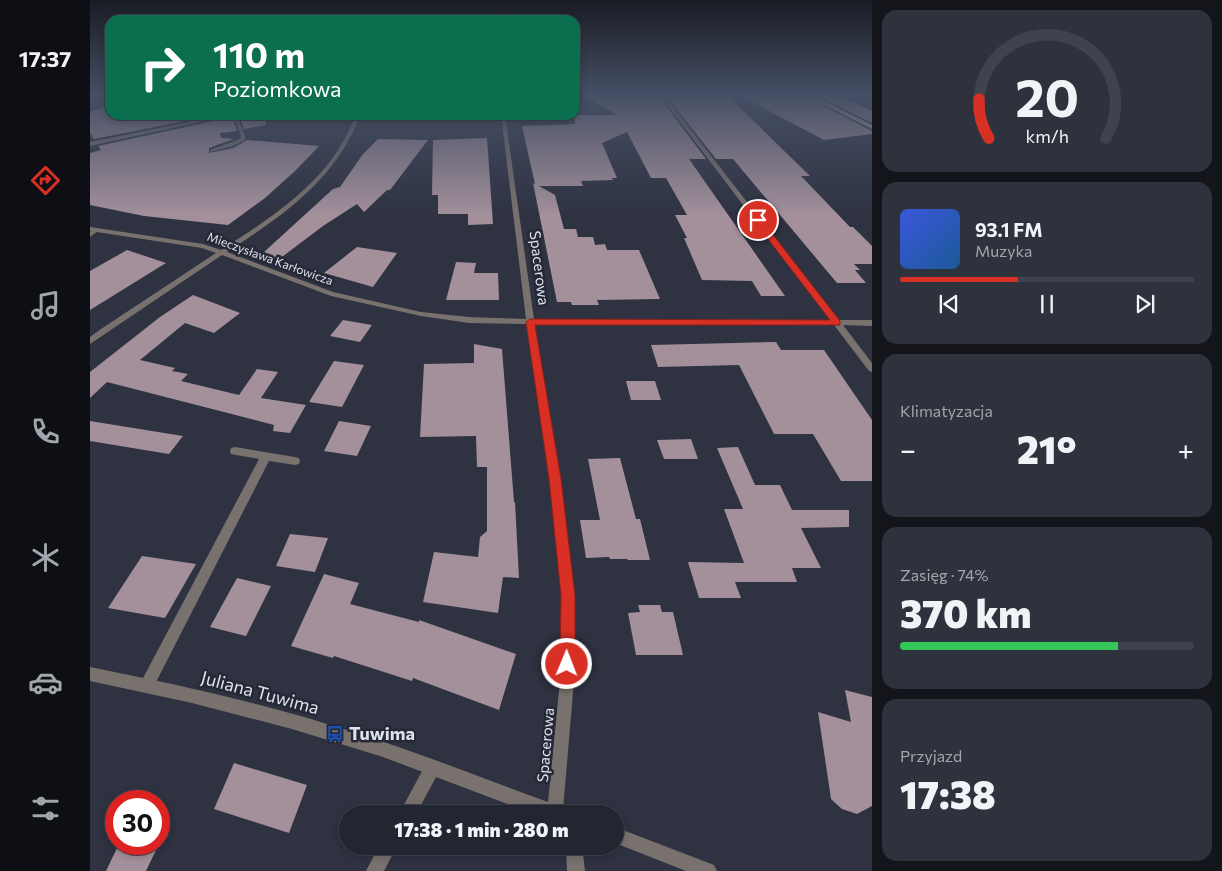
<!DOCTYPE html>
<html lang="pl">
<meta charset="utf-8">
<style>
:root{--surface:#222631;--page:#2e323d;--text:#f1f3f6;--muted:#a2a5ab;--line:#3f434d;--accent:#d93025}
body{margin:0;font-family:Commissioner,sans-serif;background:var(--page);color:var(--text);height:100vh;display:flex;flex-direction:column;font-size:19px;white-space:nowrap}
*{box-sizing:border-box;margin:0}
p{font-size:16px;color:var(--muted)}
.icon{flex:none;width:28px;height:28px;fill:none;stroke:currentColor;stroke-width:2;stroke-linecap:round;stroke-linejoin:round}
.map{position:relative;flex:1;overflow:hidden}
.sheet{display:flex;flex-direction:column;gap:10px;padding:10px;background:#13151b;width:350px}
.sheet>*{flex:none}
.banner{position:absolute;left:15px;top:15px;width:475px;height:105px;border-radius:15px;box-shadow:0 2px 8px #0003,0 0 0 1px var(--line);background:#0b6e4f;color:#fff;overflow:hidden}
.speed{position:absolute;left:15px;top:790px;display:flex;gap:10px;font-size:25px;font-weight:700;text-align:center}
.speed>*{display:grid;place-content:center;width:65px;height:65px;border-radius:50%;background:var(--surface);box-shadow:0 2px 8px #0003,0 0 0 1px var(--line);line-height:1}
.speed .limit{border:8px solid #d22;background:#fff;color:#111}
.pin{position:absolute;display:grid;place-items:center;width:42px;height:42px;color:#fff;margin:-21px;border:2px solid #fff;border-radius:50%;box-shadow:0 1px 5px #0007}
.me{position:absolute;width:55px;margin:-28px;rotate:1deg;stroke-linejoin:round;filter:drop-shadow(0 0 4px #0008)}
.turn{display:flex;align-items:center;gap:18px;height:105px;padding:0 25px;font-size:22px}
.turn .icon{width:65px;height:65px;stroke-width:2.5}
.turn b{display:block;font-size:35px;line-height:42px}
.big{font-size:38px;font-weight:800;line-height:1.1}
.sheet .widget{flex:1;display:flex;flex-direction:column;justify-content:center;gap:8px;min-width:0;padding:0 18px;border-radius:15px;background:var(--page)}
.sheet .dial{align-items:center;gap:0}
.dial svg{height:130px;overflow:visible;fill:none;stroke:var(--line);stroke-width:7;stroke-linecap:round;text-anchor:middle}
.dial text{fill:var(--text);stroke:none}
.song{display:flex;align-items:center;gap:15px}
.cover{width:60px;height:60px;border-radius:8px;background:linear-gradient(135deg,hsl(230 70% 55%),hsl(210 70% 35%))}
.played{height:5px;border-radius:2px;background:linear-gradient(90deg,var(--accent) 40%,var(--line) 40%)}
.keys{display:flex;justify-content:space-around;direction:ltr}
.heat{display:flex;justify-content:space-between;align-items:center;font-size:28px;direction:ltr}
.charge{height:8px;border-radius:4px;background:linear-gradient(90deg,#34c759 74%,var(--line) 0)}
.trip{position:absolute;left:249px;top:805px;width:285px;height:50px;border-radius:25px;background:var(--surface);box-shadow:0 2px 8px #0003,0 0 0 1px var(--line);font-weight:800;line-height:50px;text-align:center}
main{display:flex;flex:1;min-height:0}
.dock{display:flex;flex-direction:column;width:90px;justify-content:space-around;align-items:center;background:#0e0f14;color:var(--muted)}
.dock .icon{width:35px;height:35px}
.dock .selected{color:var(--accent)}
.dock b{font-size:22px;color:var(--text)}
.map>svg:first-child{display:block}
</style>
<main>
<nav class="dock">
<b>17:37</b>
<svg class="icon selected" aria-label="directions" viewBox="0 0 24 24"><path d="M12 3l9 9-9 9-9-9zM9 14v-3h6M13 9l2 2-2 2"/></svg>
<svg class="icon" aria-label="music" viewBox="0 0 24 24"><path d="M9 18V5l10-2v13"/><circle cx="6" cy="18" r="3"/><circle cx="16" cy="16" r="3"/></svg>
<svg class="icon" aria-label="phone" viewBox="0 0 24 24"><path d="M5 4h4l2 5-3 2q2 4 5 5l2-3 5 2v4C11 20 4 13 5 4z"/></svg>
<svg class="icon" aria-label="climate" viewBox="0 0 24 24"><path d="M12 3v18M4 7l16 10M4 17L20 7"/></svg>
<svg class="icon" aria-label="car" viewBox="0 0 24 24"><path d="M5 17H2v-5l4-1 3-4h7l3 4 3 1v5h-3M9 17h6M6 11h13"/><circle cx="7" cy="17" r="2"/><circle cx="17" cy="17" r="2"/></svg>
<svg class="icon" aria-label="filters" viewBox="0 0 24 24"><path d="M4 7h16M4 17h16"/><circle cx="9" cy="7" r="2"/><circle cx="15" cy="17" r="2"/></svg>
</nav>
<div class="map">
<svg width="782" height="871" viewBox="0 0 782 871">
<rect width="100%" height="100%" fill="#2e3241"/>
<path fill="#a3909b" d="M491,94H567L616,159H599L695,296H671L662,281L612,280L594,238H597L585,215H597L576,178H561L537,132L512,143L527,178H522L523,180L491,181L493,186H449L465,195L474,229H486L488,237H503L505,245L515,244L517,250H549L570,299L507,300L509,305H482L481,302H467L443,183L445,184L432,126L485,124V115H527Z
M575,94H636L720,176H711L760,227H763L782,246V264H764L770,270H765L776,283H747L643,159H626Z
M647,94H711L782,131V134L734,140Z
M724,94H744L782,111V123Z
M20,106V115H125L4,139L0,133V112Z
M149,115L156,118H176V125L154,129Z
M142,117L147,131L130,133L131,138L144,139L119,148V153L143,148L157,140L229,146L205,171L175,198L138,225L54,216L0,205V153L11,150L8,146Z
M397,138L403,224L378,225V214H348V195H342L343,140Z
M288,139L338,140L300,190H297L274,212L267,204L233,226L188,260L187,258L180,263L173,253L243,189L250,187L273,154Z
M267,247L307,253L283,287L234,273Z
M37,250L76,263L0,310V271Z
M366,262L386,263L384,273H408L409,300H356Z
M103,295L150,313L124,333L95,323L50,360L85,368L82,371L98,374L91,381L149,395L167,369L188,372L171,398L216,405L200,433L183,431L184,425L17,382L0,398V372L70,317Z
M253,320L282,325L270,342L240,336Z
M686,342L691,350H734L782,420V481H751L723,434H684L649,365L568,367L561,345Z
M384,344L412,349L424,502H425L429,578L413,577L408,613L333,602L344,552L388,557L390,537L397,531V467H387L386,436L330,437L334,364L384,363Z
M244,361L274,365L252,407L219,402Z
M536,381H565L571,400H541Z
M0,421L93,436L79,454L0,441Z
M249,421L281,426L267,456L234,451Z
M601,439L608,459H574L567,440Z
M648,447L665,485H690L702,510H759V527L711,528L731,568H702L707,582H645L651,598H609L598,562L654,563L634,509H653L627,448Z
M530,458L546,519H550L560,560H538L537,559H520L519,557L496,558L490,520H510L498,459Z
M200,534L238,538L225,572L186,566Z
M52,556L106,564L75,618L18,608Z
M234,574L269,583L260,604L329,622V620L426,654L409,710L323,678L322,681L244,656L243,658L201,646Z
M147,578L181,586L156,636L120,627Z
M548,605H570L572,612H583L593,655H546L538,613L550,612Z
M755,690L782,697V806L767,814L752,809L741,799L728,712L761,722Z
M144,763L217,785L199,833L124,809Z
M29,844H69L56,871H16Z"/>
<g fill="none" stroke-linecap="round" stroke-linejoin="round">
<path fill="#79716d" fill-rule="evenodd" d="M143,115H147L155,136V140L143,146L120,152V150L150,139L151,136Z
M154,115H184L182,116H156Z
M4,229L9,230L0,237V232Z
M145,447L205,457L209,458L210,461L209,464L205,465L179,461L62,690L57,692L52,690L50,685L52,680L169,459L141,454L140,451L141,448Z
M343,760L349,762L351,768L326,814H309L337,762Z
M289,846H307L294,871H276Z"/>
<path fill="#79716d" fill-rule="evenodd" d="M476,846H492L495,871H477Z"/>
<path fill="#79716d" fill-rule="evenodd" d="M569,94H573L749,320H782V326L753,325L782,363V372L779,371L744,325H444L470,479L484,595V681L473,810L475,814H444L293,757L202,729L102,703L0,681V667C90,685 181,705 269,734C333,754 395,779 458,802L470,681L472,595L460,479L436,324L379,323L331,316L241,296L132,255L0,344V337L11,329L126,253L112,248L0,231V227L113,244L131,250C176,221 227,189 254,140C259,132 262,123 266,115H270C267,123 264,132 259,139C233,189 183,222 137,252L243,292L331,312L379,317L436,319L411,115H415L444,319L740,320Z
M134,115H143L0,146V142Z
M525,827L624,865L627,871H596L525,843Z"/>
<path fill="#beaea5" fill-rule="evenodd" d="M713,94H720L782,125V129Z"/>
</g>
<linearGradient id="sky" x2="0" y2="1"><stop stop-color="#191c24"/><stop offset="0.44" stop-color="#464f65"/><stop offset="1" stop-color="#464f65" stop-opacity="0"/></linearGradient>
<rect width="782" height="216" fill="url(#sky)"/>
<path fill="#d93025" stroke="#8d1f18" d="M665,218H670L750,321V325H445L471,479L485,595V664L483,670L477,672L472,670L470,664L471,595L459,479L436,322L440,319L740,320L665,222Z"/>
<defs>
<g id="bus-bare" transform="scale(1.35)"><path d="M-5-6H5V4H4V6H2V4H-2V6H-4V4H-5ZM-3.5-4V0h7V-4ZM-3.5 1.2v1.5H-2V1.2ZM2 1.2v1.5H3.5V1.2Z" fill="#1a4fb4" stroke="#252837" stroke-width="2.5" paint-order="stroke"/></g>
</defs>
<g fill-rule="evenodd">
<use href="#bus-bare" x="245" y="734"/>
</g>
<g text-anchor="middle" stroke-width="5" stroke-linejoin="round" paint-order="stroke">
<g font-size="12" fill="#dfe2eb" stroke="#252837">
<text transform="translate(180 259) rotate(20)" y="4">Mieczysława Karłowicza</text>
</g>
<g font-size="15" fill="#dfe2eb" stroke="#252837">
<text transform="translate(449 268) rotate(83)" y="5">Spacerowa</text>
<text transform="translate(456 745) rotate(-85)" y="5">Spacerowa</text>
</g>
<g font-size="18" fill="#dfe2eb" stroke="#252837">
<text transform="translate(170 693) rotate(15)" y="6">Juliana Tuwima</text>
</g>
<g font-size="18" font-weight="bold" fill="#dfe2eb" stroke="#252837" text-anchor="start">
<text x="259" y="740">Tuwima</text>
</g>
</g>
</svg>
<div class="speed"><div class="limit">30</div></div>
<div class="pin" style="left:668px;top:220px;background:#d93025"><svg class="icon" aria-label="arrive" viewBox="0 0 24 24"><path d="M6 21V4h12l-3 4 3 4H6"/></svg></div>
<svg class="me" style="left:477px;top:664px" viewBox="-20 -20 40 40"><circle r="17" fill="#d93025" stroke="#fff" stroke-width="3"/><path d="M0-11L8 9 0 5-8 9z" fill="#fff"/></svg>
<div class="trip">17:38 · 1 min · 280 m</div>
<div class="banner">
<div class="turn"><svg class="icon" aria-label="right" viewBox="0 0 24 24"><path d="M7 20v-9h11M14 6l5 5-5 5"/></svg><div><b>110 m</b>Poziomkowa</div></div>
</div>
</div>
<section class="sheet">
<div class="widget dial"><svg viewBox="0 0 100 80">
<path d="M14 69A42 42 0 1 1 86 69"/>
<path d="M14 69A42 42 0 0 1 8 45" stroke="#d93025"/>
<text x="50" y="56" font-size="32" font-weight="700">20</text>
<text x="50" y="72" font-size="11">km/h</text>
</svg></div>
<div class="widget">
<div class="song"><i class="cover"></i><div><b>93.1 FM</b><p>Muzyka</p></div></div>
<div class="played"></div>
<div class="keys"><svg class="icon" aria-label="previous" viewBox="0 0 24 24"><path d="M18 5L8 12l10 7zM5 5v14"/></svg><svg class="icon" aria-label="pause" viewBox="0 0 24 24"><path d="M8 5v14M16 5v14"/></svg><svg class="icon" aria-label="next" viewBox="0 0 24 24"><path d="M6 5l10 7-10 7zM19 5v14"/></svg></div>
</div>
<div class="widget"><p>Klimatyzacja</p>
<div class="heat"><a>−</a><b class="big">21°</b><a>+</a></div>
</div>
<div class="widget"><p>Zasięg · 74%</p><b class="big">370 km</b><div class="charge"></div></div>
<div class="widget"><p>Przyjazd</p><b class="big">17:38</b></div>
</section>
</main>
